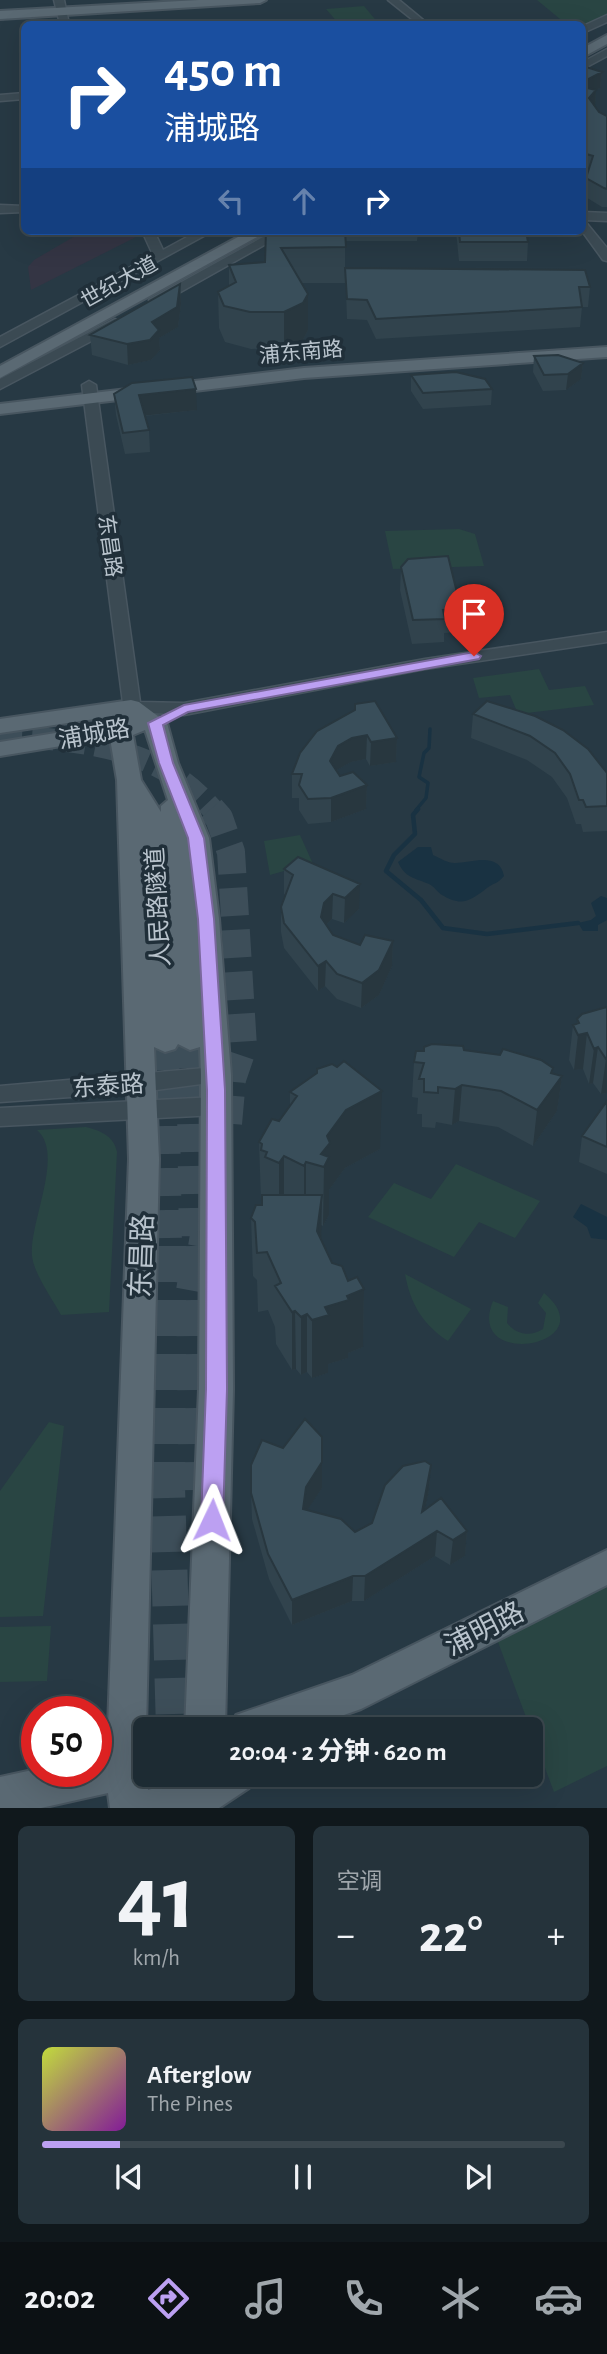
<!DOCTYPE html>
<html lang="zh">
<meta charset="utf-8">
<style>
:root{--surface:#1d2b33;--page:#25333b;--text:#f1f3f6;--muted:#a0a7ac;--line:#3b474e;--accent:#bca0f2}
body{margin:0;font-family:"Alegreya Sans","Noto Sans SC",sans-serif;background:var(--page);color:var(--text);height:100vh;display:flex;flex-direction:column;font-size:26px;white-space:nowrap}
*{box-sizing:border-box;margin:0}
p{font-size:23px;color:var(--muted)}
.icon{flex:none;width:38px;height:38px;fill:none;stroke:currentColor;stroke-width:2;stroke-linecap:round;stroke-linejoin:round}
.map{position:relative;height:1808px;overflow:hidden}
.details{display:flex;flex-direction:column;gap:18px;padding:18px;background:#10181c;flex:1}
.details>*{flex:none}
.hud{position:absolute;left:21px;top:21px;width:565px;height:214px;border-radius:10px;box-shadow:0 7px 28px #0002,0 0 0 2px var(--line);background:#1a4fa0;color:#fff;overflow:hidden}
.speed{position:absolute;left:21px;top:1696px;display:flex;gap:14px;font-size:35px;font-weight:700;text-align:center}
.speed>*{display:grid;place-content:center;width:91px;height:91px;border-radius:50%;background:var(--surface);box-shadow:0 7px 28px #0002,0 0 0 2px var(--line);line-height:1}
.speed .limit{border:10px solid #d22;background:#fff;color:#111}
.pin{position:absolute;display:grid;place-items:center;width:60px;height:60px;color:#fff;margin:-72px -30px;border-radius:50% 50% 50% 0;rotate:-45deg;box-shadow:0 0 7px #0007}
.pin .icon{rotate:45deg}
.me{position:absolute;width:77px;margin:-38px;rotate:2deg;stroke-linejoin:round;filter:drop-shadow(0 0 5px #0008)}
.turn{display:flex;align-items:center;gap:24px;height:147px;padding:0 28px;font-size:32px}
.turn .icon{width:91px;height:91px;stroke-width:2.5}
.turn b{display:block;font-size:49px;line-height:60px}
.lanes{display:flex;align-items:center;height:66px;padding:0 28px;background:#0003;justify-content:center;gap:35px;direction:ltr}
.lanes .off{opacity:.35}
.big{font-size:52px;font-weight:700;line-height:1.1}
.details .widget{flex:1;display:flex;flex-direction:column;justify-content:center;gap:10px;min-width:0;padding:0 24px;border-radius:10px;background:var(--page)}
.details .dial{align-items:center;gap:0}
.dial b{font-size:91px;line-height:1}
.song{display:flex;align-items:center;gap:21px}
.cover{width:84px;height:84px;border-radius:10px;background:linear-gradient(135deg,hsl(70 70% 55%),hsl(290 70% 35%))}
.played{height:7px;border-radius:4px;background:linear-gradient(90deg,var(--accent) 15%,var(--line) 15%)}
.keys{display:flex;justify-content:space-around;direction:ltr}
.heat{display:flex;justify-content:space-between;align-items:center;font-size:38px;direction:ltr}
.details .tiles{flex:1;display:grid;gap:18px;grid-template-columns:1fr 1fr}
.widget:last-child{grid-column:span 2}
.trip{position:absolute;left:133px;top:1717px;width:410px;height:70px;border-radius:10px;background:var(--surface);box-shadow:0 7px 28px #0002,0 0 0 2px var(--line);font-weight:700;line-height:70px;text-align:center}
.menu{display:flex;height:112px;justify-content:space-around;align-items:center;background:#0c1114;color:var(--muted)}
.menu .icon{width:49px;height:49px}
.menu .current{color:var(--accent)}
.menu b{font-size:32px;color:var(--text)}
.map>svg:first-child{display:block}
</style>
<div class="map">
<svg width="607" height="1808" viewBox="0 0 607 1808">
<rect width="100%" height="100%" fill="#273944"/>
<path fill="#343544" d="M76,231H140L142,234L31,290L28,267L34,260L75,236Z"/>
<path fill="#294543" d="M537,0H607V16L583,28V24H551L560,19Z
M364,6L379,24H339L326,9Z
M459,529L475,534L484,566L393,569L385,531Z
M539,669L549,690L585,686L594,705L518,714L510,695L479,698L473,678Z
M300,835L318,875L291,869L270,875L264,841Z
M86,1127C101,1131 114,1136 117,1152L109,1312L61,1315C52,1298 34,1274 32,1256C29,1222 65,1154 37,1130Z
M456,1164L540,1201L515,1238L479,1222L454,1257L368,1217L394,1183L431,1199Z
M405,1274L471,1309L448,1341C423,1325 410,1303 405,1274Z
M544,1293C607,1346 464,1371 493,1301L508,1307L507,1323C517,1335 531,1337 543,1329L546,1313L538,1303Z
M49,1422L64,1426L43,1616L0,1617V1491Z
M607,1577V1766L554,1792L495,1634Z
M51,1626L47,1681L0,1682V1627Z"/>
<path fill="#193242" d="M418,847H431L433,855C440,858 447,863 455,863C472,863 499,851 504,876C498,884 493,883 487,888C470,901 462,907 442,895C437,892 434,886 429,884C415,878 405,878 398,862Z
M601,896L607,898V920L598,925V931H583L578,923L591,920L596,916L591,903Z
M581,1204L607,1217V1240L591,1238L587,1227L573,1217Z"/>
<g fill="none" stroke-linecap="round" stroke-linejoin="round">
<path stroke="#193242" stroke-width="3.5" d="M416,810L426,798L428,783L419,777L424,753L429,748L430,729"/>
<path stroke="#193242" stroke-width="4.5" d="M418,809L413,815L415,834L394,855L386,871L421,900L443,928L487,934L578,923"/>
<path stroke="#3d4e59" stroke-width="22" stroke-dasharray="22 10" stroke-linecap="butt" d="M0,736C80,740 157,745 213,810"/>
<path stroke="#3d4e59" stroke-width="28" stroke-dasharray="28 14" stroke-linecap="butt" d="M211,809L219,818L231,852L243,1047L232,1079L228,1124
M190,1040L193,1247
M165,1042L168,1247
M202,1247L206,1224"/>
<path stroke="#3d4e59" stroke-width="36" stroke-dasharray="36 18" stroke-linecap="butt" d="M168,1246L167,1486L174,1729
M193,1246L197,1490
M194,1291L202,1246
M178,1774L181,1808"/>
<g stroke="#485660" stroke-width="3">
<path id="minor" d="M54,0H64L69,24H60Z
M388,0H399L428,24H418Z
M607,15V22L583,33V26Z
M607,49V56L583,69V62Z
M24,93V99L0,101V95Z
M0,205L24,206V212L0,213Z
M583,212L607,213V221L584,220L607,248V261L603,260L582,231Z
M142,231H154L163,250L198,231H213L0,347V337L153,255Z
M274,231H289L161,303L149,300Z
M115,319L122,323L120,326L0,389V379Z
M89,381L96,385L140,702L184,703L425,659L607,632V642L425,669L184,715L124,711L82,385Z
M216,1067L224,1069L228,1075L224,1081L141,1092L0,1102V1086Z
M216,1097L224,1100L228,1106L224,1112L216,1115L0,1126V1108Z"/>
</g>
<g stroke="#485660" stroke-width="4">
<path id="major" d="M199,0H266L260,3L0,19V11Z
M607,35V44L583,57V48Z
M249,231H268L0,378V366Z
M607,347V357L304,378L0,414V404L304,368Z
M131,700L139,702L167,723L178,763L209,838L219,919L231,1075L233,1389L225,1729H185L199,1389L201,1075L200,1047L190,1050L178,1044L175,1049L165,1052L154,1047L159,1159L145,1774H161L159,1779L148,1784V1790L199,1774H255L249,1788L219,1808H110L108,1793L41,1808H0V1777L37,1769L96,1771V1756L107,1754L129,1159L117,780L110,738L0,756V742L111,724L115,716L0,733V719ZM145,730L168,800L161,806V812L141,780L133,735Z
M607,1550V1585L361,1709L304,1729H230L236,1715L352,1675Z"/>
</g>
<use href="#minor" fill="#3b4a53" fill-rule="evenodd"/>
<use href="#major" fill="#5a6973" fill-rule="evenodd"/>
</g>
<path fill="#31434d" d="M583,66L602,72L600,88L596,90L595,106L599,112L607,116V207H602L584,196L586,178L588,173L583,171Z
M266,231H418L417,241H345V283H302L308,330L303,340L284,348L251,349L225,342L219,328L218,292L229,286V265L265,262Z
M456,231H526L528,242L527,261H459Z
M345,268L590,287L588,307H582L580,327L376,339L367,320L347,319Z
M180,284L181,304L178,327L159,338L160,350L151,360L128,365L92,355L90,335Z
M534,356L583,363L581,379L566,390L543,391L533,372Z
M411,375L492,389L491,405L423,409L411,391Z
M114,394L197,410L145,416L149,430L150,452L125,454L116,415Z
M401,567L461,609L459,632L444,633V642L412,644L400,590Z
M487,701L607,773V831L583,832L581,824H576L567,798L552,777L527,760L471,738L473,714Z
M355,704L397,738L396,762L370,766L366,759L351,762L337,770L340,776L367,785L366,809L331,822L308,824L299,810V798H292V774L354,711Z
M298,857L359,909L344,923L332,919L326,925L333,935L360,945L393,941L392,966L379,995L361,1008L337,999L325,986L318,991L284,948L281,932V907L286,895L284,894V869Z
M607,1007V1093L601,1094L593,1083L589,1084L583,1069L574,1070L569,1060L573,1025L577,1024V1019Z
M464,1050L553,1068V1073L562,1076L557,1111L533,1146L498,1127L459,1121L452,1125L436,1122L435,1128L422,1127V1114H417L418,1098L412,1097L414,1062Z
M290,1092L380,1149L345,1168L329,1190V1215L323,1226L321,1225V1240L332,1263L348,1281L364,1289L363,1347L348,1353V1358L328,1364V1373L312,1378L307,1372L301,1375L296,1369L292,1370L276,1344L275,1327L268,1310L258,1312L257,1280L253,1276L251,1218L262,1205V1201H261L259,1142L279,1121L290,1106Z
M607,1101V1174L579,1162L582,1136Z
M322,1437V1488L307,1510L355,1532L372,1523L431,1465L429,1490L425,1510L467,1531L465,1556L450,1565L435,1556L364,1601H352L292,1625L269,1579L252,1519L251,1493L283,1448Z"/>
<path fill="#28373f" d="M602,72L600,88L596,90L595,107L589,98H583V82Z
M180,284L181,304L178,327L159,338L160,350L151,360L128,365L127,344L152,322Z
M308,294V330L303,340L284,348V312Z
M583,363L581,379L566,390L568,374Z
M196,389L197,410L141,416L139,395Z
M367,735L366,759L351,762L337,770L330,785V761L338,746L352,738Z
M397,738L396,762L370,766L371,742Z
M367,785L366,809L331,822V798Z
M360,884L359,909L344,923L345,898Z
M333,894L332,919L323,928L321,917L324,903Z
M393,941L392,966L379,995L361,1008L362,983Z
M326,961L325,986L318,991V966Z
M587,1033L583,1069L574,1070L578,1035Z
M598,1047L593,1083L589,1084L594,1049Z
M606,1059H607V1093L601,1094Z
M553,1068L551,1091L562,1076L557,1111L533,1146L537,1110Z
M462,1085L459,1121L452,1125L455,1089Z
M382,1091L380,1149L345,1168L329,1190V1215L323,1226L324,1167L321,1154L327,1136L346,1110Z
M284,1156V1215L279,1222V1163Z
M306,1162V1221L304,1224V1166Z
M322,1195L321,1254L317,1231Z
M364,1289L363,1347L348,1353V1358L328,1364V1373L312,1378V1320L325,1307Z
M295,1311L296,1369L292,1370V1312Z
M307,1314V1372L301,1375V1317Z
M322,1462V1488L306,1512L303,1509L306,1487Z
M431,1465L429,1490L420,1537L422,1512Z
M437,1531L435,1556L364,1601L365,1576Z
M467,1531L465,1556L450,1565L453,1540Z
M353,1576L352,1601L292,1625V1600Z"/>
<path fill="#394e5a" stroke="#28373f" stroke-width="2" d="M583,66L602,72L583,82Z
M583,87L596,90L589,98L599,112L607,116V189L604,188L586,178L593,156L583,153Z
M266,231H345L346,247L281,248L308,294L303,303L284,312H250L224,306L218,292L236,282L229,265L265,262Z
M459,231H526L528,242H460Z
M345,268L585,270L590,287H579L582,307L376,319L367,300L347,299Z
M180,284L177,307L152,322L159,330L150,340L127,344L90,335Z
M558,355L583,363L568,374L544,375L534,356Z
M456,372L485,379L492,389L423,393L411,375Z
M192,377L196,389L139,395L149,430L123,433L114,394L132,383Z
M448,556L461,609L443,610L445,619L413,620L401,567L408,559Z
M375,701L397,738L371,742L367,735L352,738L338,746L330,761L340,776L353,772L367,785L331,798L308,799L299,785L302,774H292L300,753L317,731L355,710V704Z
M487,701L535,716L563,730L588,749L607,773V806L586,807L583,800H579L570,774L555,753L530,736L473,714Z
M298,857L360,884L345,898L333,894L324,903L321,917L333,935L360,945L365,935L393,941L379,970L362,983L337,974L326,961L318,966L284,923L281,907L293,875L284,869Z
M607,1007V1059H606L598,1047L594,1049L587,1033L578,1035L573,1025L579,1023L577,1019L582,1014Z
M432,1044L463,1046L464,1050L500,1055L503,1049L541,1060L553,1068L551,1073L562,1076L537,1110L501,1091L462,1085L455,1089L438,1087V1093L424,1092V1079H419L424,1063L414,1062L416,1051H424V1047Z
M344,1061L382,1091L346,1110L327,1136L330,1143L321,1154L329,1157L324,1167L306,1162L304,1166L284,1156L279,1163L265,1157L267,1152L261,1150L262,1144L259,1142L272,1119L279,1121L297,1096L290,1092L317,1073V1069L332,1064L337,1067Z
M607,1101V1147L582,1136Z
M262,1195H322L317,1231L332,1263L342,1266L348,1281L357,1277L364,1289L347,1296L349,1300L325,1307L329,1315L312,1320L307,1314L301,1317L295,1311L292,1312L275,1286L281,1283L267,1252L257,1253L255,1222L251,1218L256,1205H262Z
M305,1419L322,1437V1462L306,1487L303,1509L341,1519L355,1532L372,1523L385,1485L403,1466L425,1461L431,1465L422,1512L441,1498L467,1531L453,1540L437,1531L365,1576H353L292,1600L268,1554L251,1493V1465L262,1440L283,1448Z"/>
<path fill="#bca0f2" stroke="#7a689d" stroke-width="2" d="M474,652L481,656L479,659L188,712L163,725L173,763L204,838L214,919L225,1090L227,1389L223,1520L220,1527L212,1530L204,1527L201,1520L206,1389L207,1090L198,919L188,838L159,763L148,723L184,705Z"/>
<g text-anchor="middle" stroke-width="7" stroke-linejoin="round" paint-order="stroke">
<g font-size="21" fill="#b9c4cd" stroke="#202f39">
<text transform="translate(119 282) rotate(-29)" y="7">世纪大道</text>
<text transform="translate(301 352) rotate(-5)" y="7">浦东南路</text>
<text transform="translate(110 546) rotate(82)" y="7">东昌路</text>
</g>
<g font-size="24" fill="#b9c4cd" stroke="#202f39">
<text transform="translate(94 734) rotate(-10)" y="8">浦城路</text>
<text transform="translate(158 907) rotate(-93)" y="8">人民路隧道</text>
<text transform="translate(108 1086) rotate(-4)" y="8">东泰路</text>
</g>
<g font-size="28" fill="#b9c4cd" stroke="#202f39">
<text transform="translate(141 1256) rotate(-88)" y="10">东昌路</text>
<text transform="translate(484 1628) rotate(-27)" y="10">浦明路</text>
</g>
</g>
</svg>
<div class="speed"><div class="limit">50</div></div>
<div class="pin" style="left:474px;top:656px;background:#d93025"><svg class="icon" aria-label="arrive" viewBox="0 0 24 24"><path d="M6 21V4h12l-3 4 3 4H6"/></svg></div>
<svg class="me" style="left:212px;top:1520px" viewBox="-20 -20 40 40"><path d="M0-17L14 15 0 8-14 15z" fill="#bca0f2" stroke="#fff" stroke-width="4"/></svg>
<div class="trip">20:04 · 2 分钟 · 620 m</div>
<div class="hud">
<div class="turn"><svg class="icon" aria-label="right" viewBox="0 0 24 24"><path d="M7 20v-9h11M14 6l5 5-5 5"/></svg><div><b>450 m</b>浦城路</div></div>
<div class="lanes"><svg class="icon off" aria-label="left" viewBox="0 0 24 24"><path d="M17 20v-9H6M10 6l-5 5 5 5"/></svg><svg class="icon off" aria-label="ahead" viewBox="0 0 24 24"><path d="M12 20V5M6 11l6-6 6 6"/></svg><svg class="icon" aria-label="right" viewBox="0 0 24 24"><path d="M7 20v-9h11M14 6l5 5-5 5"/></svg></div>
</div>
</div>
<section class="details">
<div class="tiles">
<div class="widget dial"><b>41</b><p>km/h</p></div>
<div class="widget"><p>空调</p>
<div class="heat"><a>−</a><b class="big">22°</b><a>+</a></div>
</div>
<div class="widget">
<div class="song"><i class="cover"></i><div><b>Afterglow</b><p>The Pines</p></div></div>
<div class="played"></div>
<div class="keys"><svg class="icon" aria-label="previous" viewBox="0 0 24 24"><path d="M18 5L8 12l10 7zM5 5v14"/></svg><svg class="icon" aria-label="pause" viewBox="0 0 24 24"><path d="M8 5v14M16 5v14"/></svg><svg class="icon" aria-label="next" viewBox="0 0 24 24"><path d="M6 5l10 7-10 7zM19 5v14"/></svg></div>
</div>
</div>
</section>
<nav class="menu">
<b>20:02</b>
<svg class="icon current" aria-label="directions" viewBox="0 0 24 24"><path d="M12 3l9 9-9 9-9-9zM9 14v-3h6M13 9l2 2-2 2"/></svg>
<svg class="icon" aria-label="music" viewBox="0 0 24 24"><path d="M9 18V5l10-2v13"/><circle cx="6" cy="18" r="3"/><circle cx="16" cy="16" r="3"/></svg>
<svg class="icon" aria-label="phone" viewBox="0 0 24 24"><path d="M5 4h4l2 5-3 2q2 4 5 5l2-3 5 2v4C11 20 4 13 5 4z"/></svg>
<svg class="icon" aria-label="climate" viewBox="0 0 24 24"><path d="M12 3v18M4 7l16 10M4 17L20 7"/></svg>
<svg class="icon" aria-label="car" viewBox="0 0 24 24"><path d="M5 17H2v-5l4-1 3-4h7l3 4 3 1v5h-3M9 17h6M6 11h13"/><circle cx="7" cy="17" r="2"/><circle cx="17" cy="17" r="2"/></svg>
</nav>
